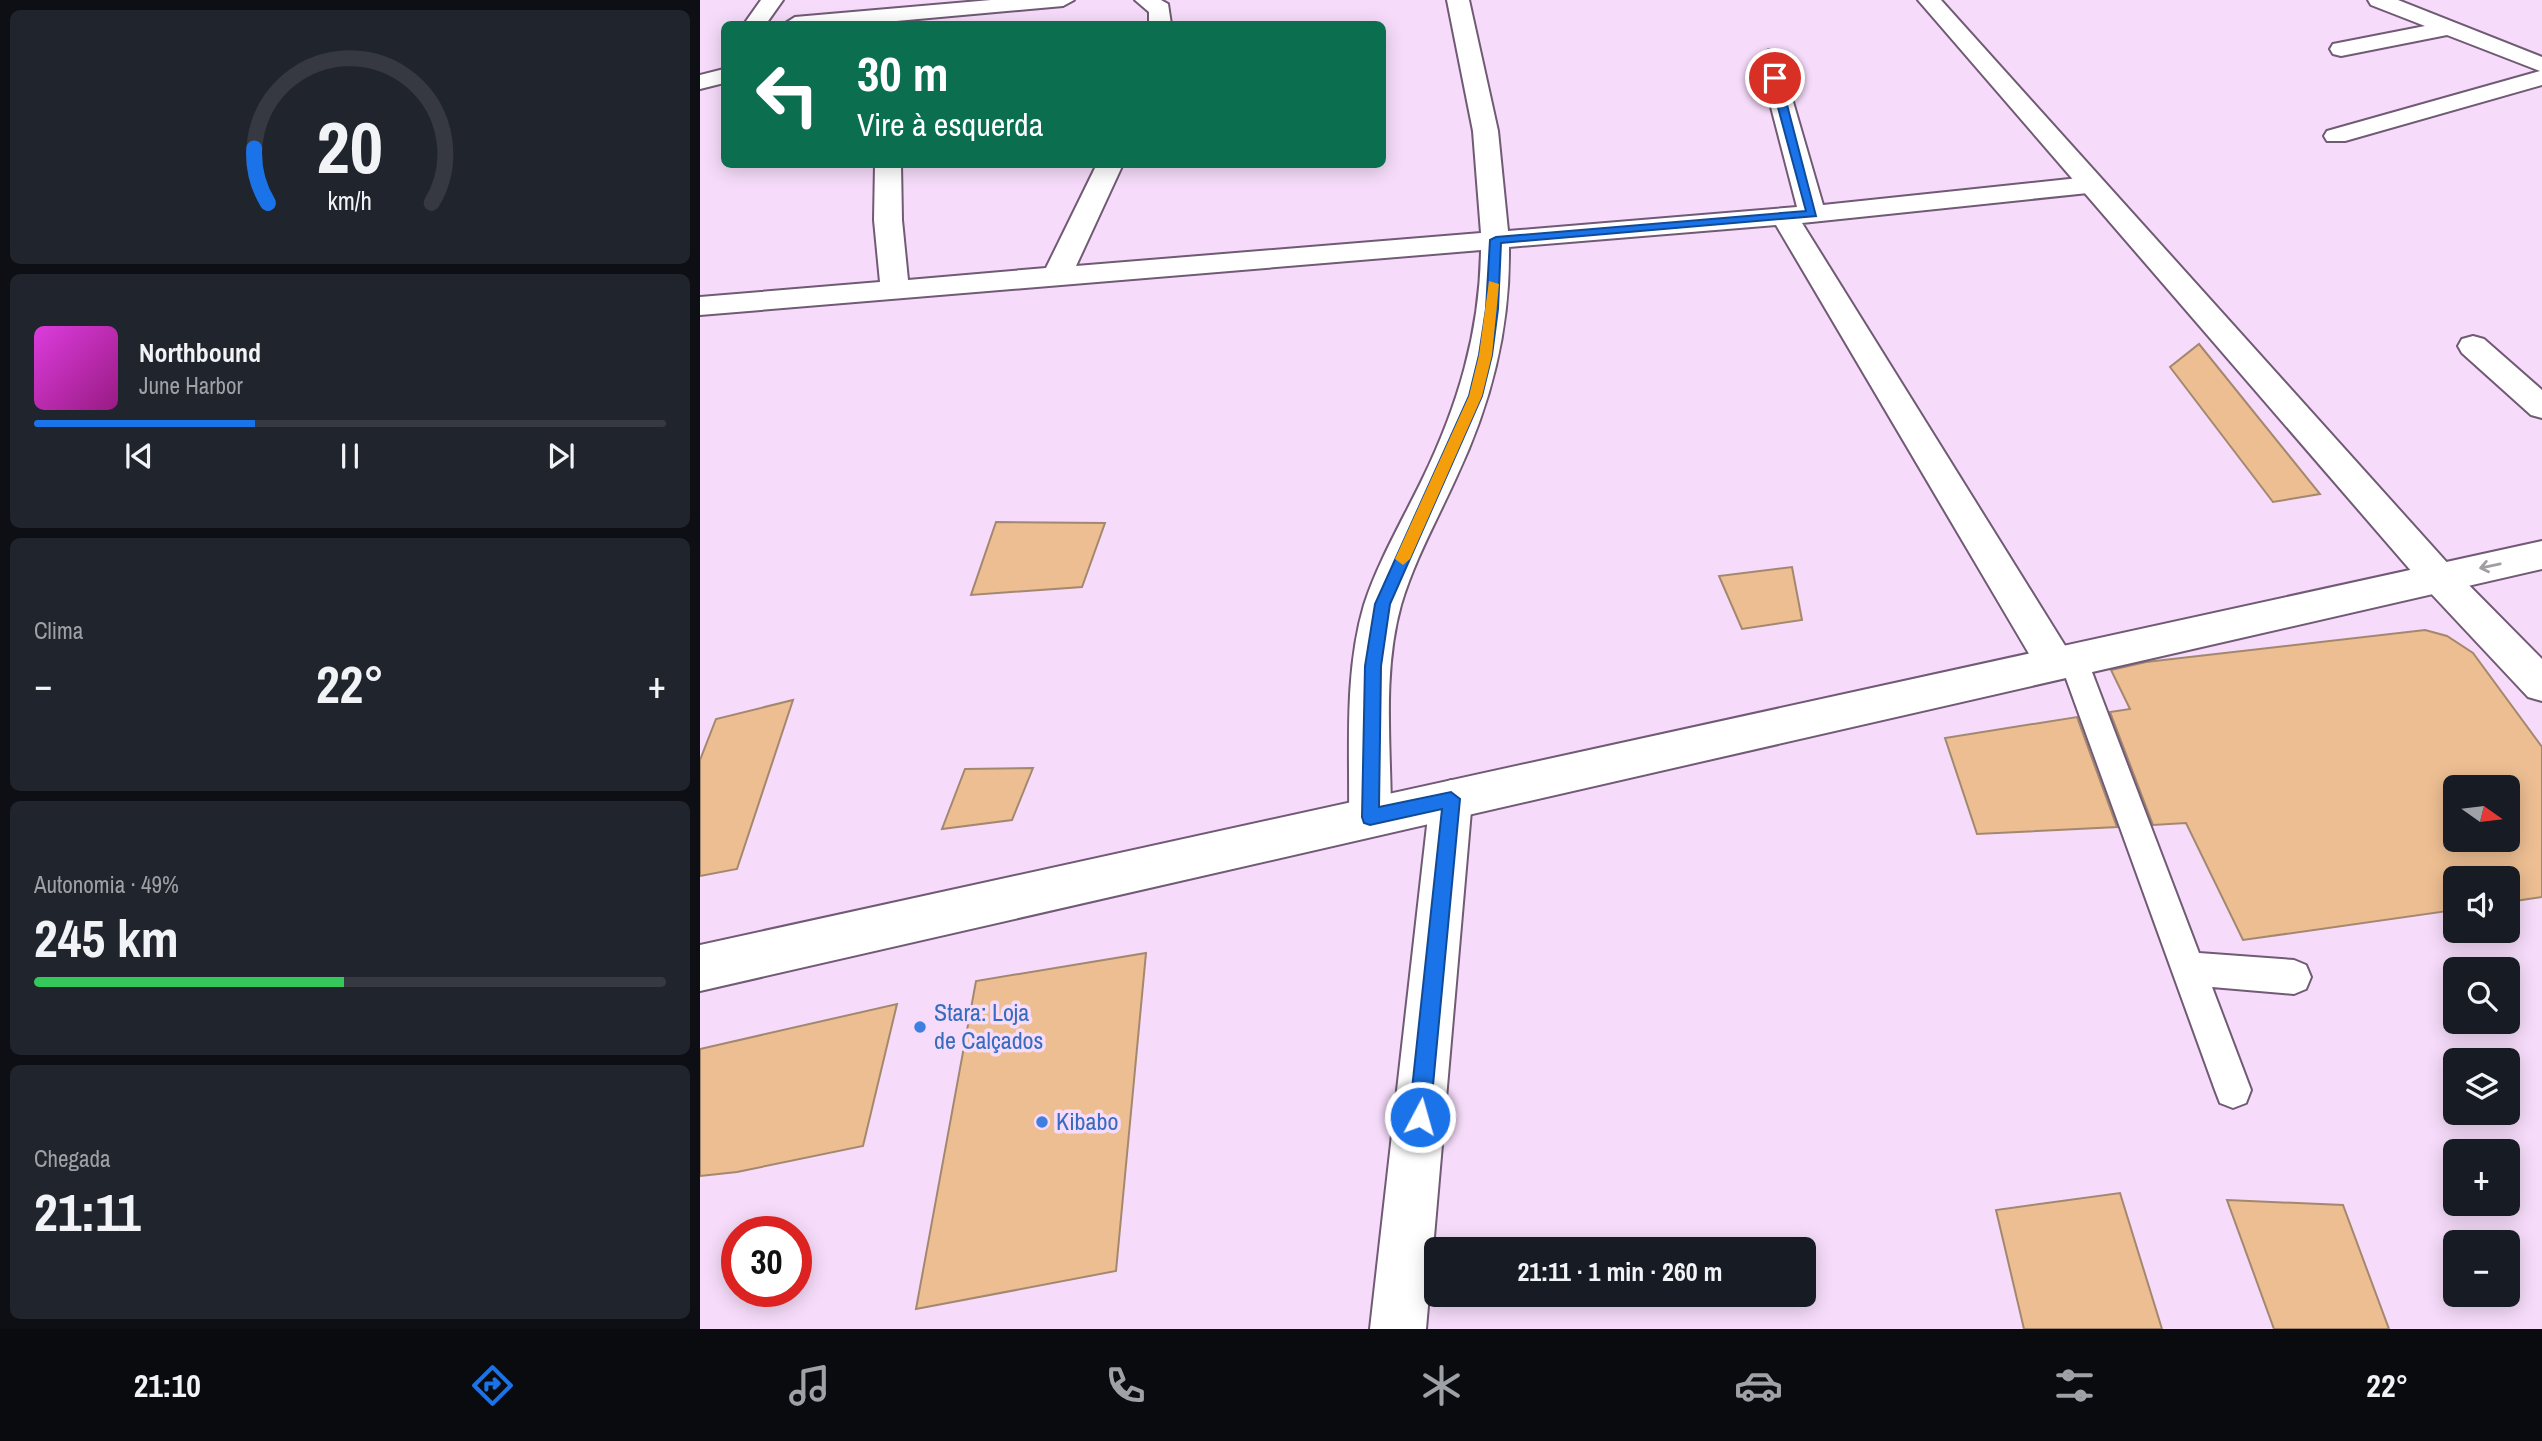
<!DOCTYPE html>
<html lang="pt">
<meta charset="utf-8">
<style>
:root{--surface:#171b24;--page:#20242c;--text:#f1f3f6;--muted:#9ea1a6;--line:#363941;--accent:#1a73e8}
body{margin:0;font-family:"Archivo Narrow",sans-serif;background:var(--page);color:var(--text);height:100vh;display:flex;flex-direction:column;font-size:26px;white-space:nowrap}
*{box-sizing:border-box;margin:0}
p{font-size:23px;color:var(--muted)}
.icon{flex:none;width:38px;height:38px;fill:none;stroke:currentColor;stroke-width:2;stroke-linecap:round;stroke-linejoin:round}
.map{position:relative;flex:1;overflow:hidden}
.sheet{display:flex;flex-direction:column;gap:10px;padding:10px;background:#0d0f14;width:700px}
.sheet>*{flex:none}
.hud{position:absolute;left:21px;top:21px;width:665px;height:147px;border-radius:10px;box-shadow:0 4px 18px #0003;background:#0b6e4f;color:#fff;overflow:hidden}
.needle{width:46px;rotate:104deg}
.tools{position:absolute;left:1743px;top:775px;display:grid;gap:14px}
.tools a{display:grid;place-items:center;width:77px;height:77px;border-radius:10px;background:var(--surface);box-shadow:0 4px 18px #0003;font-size:35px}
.speed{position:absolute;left:21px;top:1216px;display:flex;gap:14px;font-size:35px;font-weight:700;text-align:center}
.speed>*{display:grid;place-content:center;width:91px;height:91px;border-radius:50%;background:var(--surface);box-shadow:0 4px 18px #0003;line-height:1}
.speed .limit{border:10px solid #d22;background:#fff;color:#111}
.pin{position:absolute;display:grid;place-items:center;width:60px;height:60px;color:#fff;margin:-30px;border:4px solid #fff;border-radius:50%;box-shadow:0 2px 7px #0007}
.me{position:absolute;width:77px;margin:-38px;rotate:6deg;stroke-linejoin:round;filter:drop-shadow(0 0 5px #0008)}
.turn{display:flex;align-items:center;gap:24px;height:147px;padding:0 21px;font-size:32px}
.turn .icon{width:91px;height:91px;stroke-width:2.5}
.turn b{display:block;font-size:49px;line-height:60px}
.big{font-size:52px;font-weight:700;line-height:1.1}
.sheet .card{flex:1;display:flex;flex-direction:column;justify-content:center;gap:10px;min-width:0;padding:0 24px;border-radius:10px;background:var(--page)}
.sheet .dial{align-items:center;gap:0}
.dial svg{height:182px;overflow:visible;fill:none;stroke:var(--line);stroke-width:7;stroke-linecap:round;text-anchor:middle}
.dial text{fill:var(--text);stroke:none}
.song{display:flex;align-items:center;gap:21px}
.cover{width:84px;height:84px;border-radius:10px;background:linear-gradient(135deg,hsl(300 70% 55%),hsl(310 70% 35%))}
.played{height:7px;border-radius:4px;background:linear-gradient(90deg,var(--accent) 35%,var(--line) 35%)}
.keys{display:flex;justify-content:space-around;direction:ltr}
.heat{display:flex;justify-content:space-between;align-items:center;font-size:38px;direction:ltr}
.charge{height:10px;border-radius:5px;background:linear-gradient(90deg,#34c759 49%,var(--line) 0)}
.trip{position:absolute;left:724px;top:1237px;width:392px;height:70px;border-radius:10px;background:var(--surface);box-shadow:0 4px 18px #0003;font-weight:700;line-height:70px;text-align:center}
.tab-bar{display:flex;height:112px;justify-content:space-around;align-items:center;background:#090b0e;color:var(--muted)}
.tab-bar .icon{width:49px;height:49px}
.tab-bar .selected{color:var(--accent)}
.tab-bar b{font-size:32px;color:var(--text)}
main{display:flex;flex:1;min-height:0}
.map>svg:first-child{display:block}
</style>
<main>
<section class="sheet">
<div class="card dial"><svg viewBox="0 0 100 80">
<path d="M14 69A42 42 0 1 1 86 69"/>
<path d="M14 69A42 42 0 0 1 8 45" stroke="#1a73e8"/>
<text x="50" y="56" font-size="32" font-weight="700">20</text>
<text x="50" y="72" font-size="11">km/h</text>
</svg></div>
<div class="card">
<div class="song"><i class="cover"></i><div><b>Northbound</b><p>June Harbor</p></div></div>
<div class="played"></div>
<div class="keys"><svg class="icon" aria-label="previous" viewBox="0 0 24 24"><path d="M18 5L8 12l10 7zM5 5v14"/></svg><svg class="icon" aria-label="pause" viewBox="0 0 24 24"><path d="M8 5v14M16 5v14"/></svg><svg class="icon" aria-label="next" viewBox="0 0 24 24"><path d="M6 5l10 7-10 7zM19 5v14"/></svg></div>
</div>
<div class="card"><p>Clima</p>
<div class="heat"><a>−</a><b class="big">22°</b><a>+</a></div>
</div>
<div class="card"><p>Autonomia · 49%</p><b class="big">245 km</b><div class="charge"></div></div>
<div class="card"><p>Chegada</p><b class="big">21:11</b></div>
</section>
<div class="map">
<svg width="1842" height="1329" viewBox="0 0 1842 1329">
<rect width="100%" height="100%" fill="#f6dcfa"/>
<path fill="#edbe92" stroke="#a3886f" stroke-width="2" fill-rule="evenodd" d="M1499,344L1620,494L1573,502L1470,367Z
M296,522L405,523L382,587L271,595Z
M1092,567L1102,620L1042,629L1019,576Z
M1725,630L1747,636L1773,653L1842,747V897L1808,902V878H1755V910L1543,940L1486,823L1453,825L1410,712L1430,709L1411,670L1446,662ZM1755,788H1808V840H1755Z
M93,700L37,869L0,876V760L16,719Z
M1377,717L1417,827L1277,834L1245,738Z
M333,768L312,820L242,829L265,769Z
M446,953L416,1271L216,1309L276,981Z
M197,1004L163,1146L37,1172L0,1176V1049Z
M1420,1193L1462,1329H1324L1296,1210Z
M1527,1200L1643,1205L1689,1329H1574Z"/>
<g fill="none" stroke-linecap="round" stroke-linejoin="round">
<g stroke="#705a74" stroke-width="4">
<path id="service" d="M1373,647L1383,651L1387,659L1499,953L1594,960L1606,965L1611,977L1606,989L1594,994L1512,987L1551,1090L1546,1103L1533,1108L1520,1103L1515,1090L1359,659L1363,651Z"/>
</g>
<g stroke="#705a74" stroke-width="4">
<path id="minor" d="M61,0H83L66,24H44Z
M291,0H374L363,6L163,24H84L95,17Z
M435,0H461L468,4L471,24H449V12Z
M747,0H769L798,131L808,231L1097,207L1058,57L1069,50L1080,57L1123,205L1388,177L1397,179L1401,185L1397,191L1388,193L1102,223L1369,652L1374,663L1369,674L1355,679L1341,674L1076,225L809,247C810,330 791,404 756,478C737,520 714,561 701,605C682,673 691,747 691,817L685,831L670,836L655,831L649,817C650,747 644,673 664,605C678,562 702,521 722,480C758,406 780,332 781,250L0,315V297L180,282L174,220L175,164H201L202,220L208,280L346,268L397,164H423L376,266L781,233L773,131Z
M1668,0H1698L1842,57V85L1645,141H1627L1624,136L1627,131L1840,71L1747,35L1641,56L1633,54L1630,49L1633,44L1725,26L1671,5Z
M24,69V83L0,89V75Z
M1773,336L1784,339L1842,390V418L1831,415L1762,353L1758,346L1762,339Z
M751,780L766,786L772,799L726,1329H670L730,799L736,786Z"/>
</g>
<g stroke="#705a74" stroke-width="4">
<path id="tertiary" d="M1218,0H1241L1751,567L1842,659V701L1828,697L1725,587Z"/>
</g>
<g stroke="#705a74" stroke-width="4">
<path id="secondary" d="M1842,541V569L0,991V945Z"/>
</g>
<use href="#service" fill="#fff" fill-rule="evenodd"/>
<use href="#minor" fill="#fff" fill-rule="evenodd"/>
<use href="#tertiary" fill="#fff" fill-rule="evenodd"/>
<use href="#secondary" fill="#fff" fill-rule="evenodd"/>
</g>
<defs><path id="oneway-shaft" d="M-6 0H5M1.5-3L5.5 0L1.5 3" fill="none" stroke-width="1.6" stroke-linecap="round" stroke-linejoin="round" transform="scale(1.75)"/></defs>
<use stroke="#a19ea2" href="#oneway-shaft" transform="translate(1790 566) rotate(168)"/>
<path fill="#1a73e8" stroke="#114b97" stroke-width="2" d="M1075,75L1080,78L1116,216L801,243L798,309L792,355L782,396L690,604L681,666L679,807L751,792L760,799L730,1117L727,1125L720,1128L712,1125L709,1117L742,809L670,825L664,823L662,817L665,666L675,604L769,396L779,355L786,309L790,240L796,237L1106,211L1070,78Z"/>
<path fill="#f59e0b" d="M789,281L799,284L792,355L782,396L710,559L703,565L695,559L769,396L779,355Z"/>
<g fill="#3f7fe0" stroke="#f6dcfa" stroke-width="2.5">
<circle cx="220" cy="1027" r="7"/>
<circle cx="342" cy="1122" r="7"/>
</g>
<g text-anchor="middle" stroke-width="7" stroke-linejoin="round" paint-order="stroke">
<g font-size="24" fill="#366cbe" stroke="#f6dcfa" text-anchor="start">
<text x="234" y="1021">Stara: Loja<tspan x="234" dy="28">de Calçados</tspan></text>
<text x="356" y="1130">Kibabo</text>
</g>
</g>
</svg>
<div class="tools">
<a><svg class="needle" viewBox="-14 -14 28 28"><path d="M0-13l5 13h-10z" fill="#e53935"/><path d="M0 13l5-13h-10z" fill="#9ea1a6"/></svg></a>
<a><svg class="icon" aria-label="sound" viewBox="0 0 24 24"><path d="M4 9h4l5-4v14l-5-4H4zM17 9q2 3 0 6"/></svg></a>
<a><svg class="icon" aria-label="search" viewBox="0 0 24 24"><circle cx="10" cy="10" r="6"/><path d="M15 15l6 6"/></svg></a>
<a><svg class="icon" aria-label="layers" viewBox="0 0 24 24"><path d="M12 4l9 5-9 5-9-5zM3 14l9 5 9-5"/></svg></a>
<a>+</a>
<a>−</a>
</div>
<div class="speed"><div class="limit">30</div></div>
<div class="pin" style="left:1075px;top:78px;background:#d93025"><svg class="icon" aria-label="arrive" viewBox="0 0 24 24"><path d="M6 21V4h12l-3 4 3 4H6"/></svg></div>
<svg class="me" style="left:720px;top:1117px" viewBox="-20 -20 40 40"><circle r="17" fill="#1a73e8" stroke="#fff" stroke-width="3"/><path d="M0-11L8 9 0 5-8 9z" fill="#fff"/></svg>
<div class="trip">21:11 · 1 min · 260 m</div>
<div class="hud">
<div class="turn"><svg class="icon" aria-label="left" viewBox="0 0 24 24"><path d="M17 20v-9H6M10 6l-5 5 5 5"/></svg><div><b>30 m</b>Vire à esquerda</div></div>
</div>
</div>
</main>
<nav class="tab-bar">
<b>21:10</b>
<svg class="icon selected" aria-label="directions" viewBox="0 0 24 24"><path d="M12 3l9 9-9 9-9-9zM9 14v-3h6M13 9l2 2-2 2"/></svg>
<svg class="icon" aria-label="music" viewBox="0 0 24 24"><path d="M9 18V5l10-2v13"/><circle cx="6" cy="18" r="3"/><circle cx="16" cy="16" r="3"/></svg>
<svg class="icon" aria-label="phone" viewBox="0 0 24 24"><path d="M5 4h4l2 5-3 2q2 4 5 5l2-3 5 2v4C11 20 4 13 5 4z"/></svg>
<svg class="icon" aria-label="climate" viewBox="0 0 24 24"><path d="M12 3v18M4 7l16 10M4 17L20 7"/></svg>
<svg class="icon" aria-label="car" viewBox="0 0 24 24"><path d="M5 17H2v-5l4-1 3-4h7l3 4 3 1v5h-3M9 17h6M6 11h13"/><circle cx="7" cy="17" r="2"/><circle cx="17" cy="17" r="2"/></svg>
<svg class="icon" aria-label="filters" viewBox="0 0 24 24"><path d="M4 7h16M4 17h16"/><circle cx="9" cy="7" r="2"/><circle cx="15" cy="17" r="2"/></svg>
<b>22°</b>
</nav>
